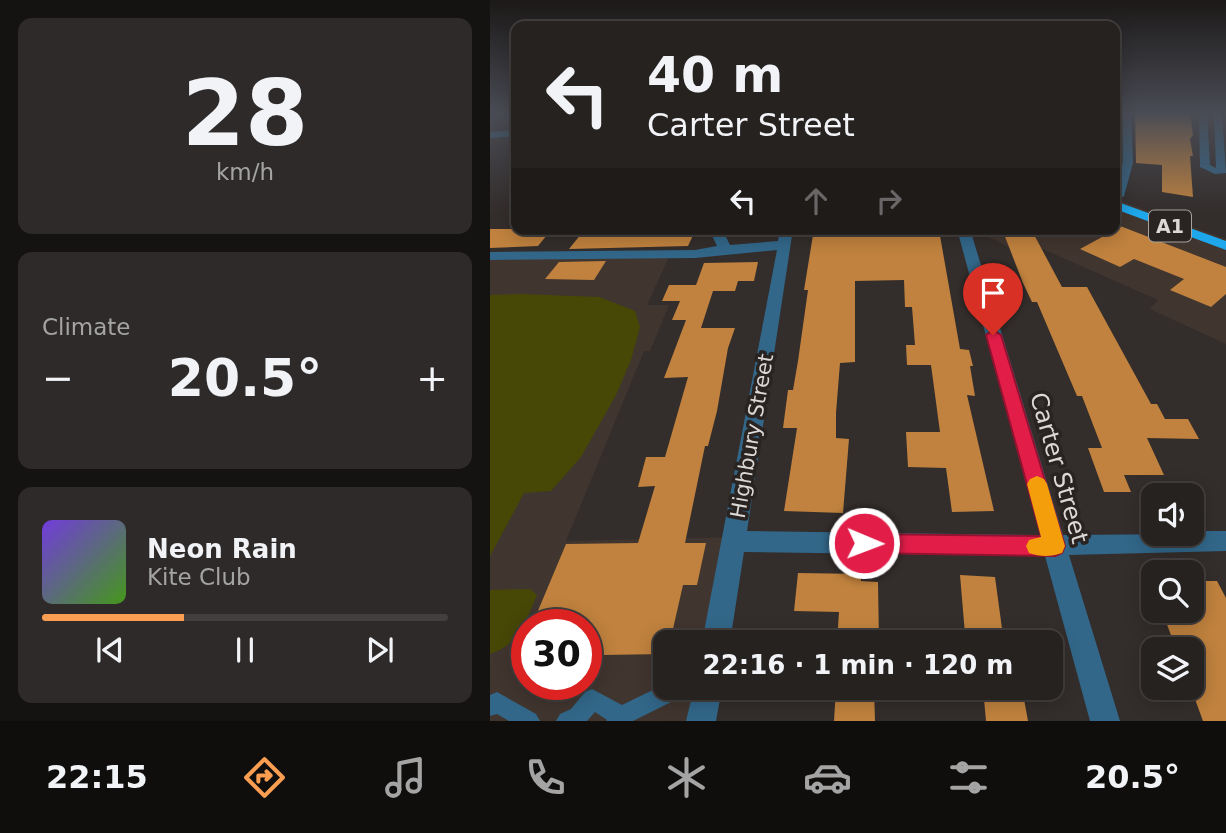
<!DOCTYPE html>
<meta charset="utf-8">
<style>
:root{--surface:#262220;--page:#2e2a29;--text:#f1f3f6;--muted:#a4a4a5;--line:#423f3e;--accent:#fb9e51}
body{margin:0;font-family:"DejaVu Sans",sans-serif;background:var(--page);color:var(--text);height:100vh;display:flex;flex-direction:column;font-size:26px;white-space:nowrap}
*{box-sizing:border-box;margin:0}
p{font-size:23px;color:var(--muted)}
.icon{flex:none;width:38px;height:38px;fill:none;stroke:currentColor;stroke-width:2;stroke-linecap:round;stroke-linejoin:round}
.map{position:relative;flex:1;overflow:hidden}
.details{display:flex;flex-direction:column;gap:18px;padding:18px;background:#151312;width:490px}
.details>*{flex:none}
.guide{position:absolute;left:21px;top:21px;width:609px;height:214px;border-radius:14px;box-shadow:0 4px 18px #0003,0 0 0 2px var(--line);background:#262220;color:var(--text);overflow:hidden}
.tools{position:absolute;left:651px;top:483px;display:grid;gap:14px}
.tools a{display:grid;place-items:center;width:63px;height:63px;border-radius:14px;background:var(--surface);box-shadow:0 4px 18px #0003,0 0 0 2px var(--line);font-size:35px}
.speed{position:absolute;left:21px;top:609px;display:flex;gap:14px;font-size:35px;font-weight:700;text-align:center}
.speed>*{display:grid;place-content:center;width:91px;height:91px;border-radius:50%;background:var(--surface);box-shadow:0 4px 18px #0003,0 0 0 2px var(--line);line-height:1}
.speed .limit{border:10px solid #d22;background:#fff;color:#111}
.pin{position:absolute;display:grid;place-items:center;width:60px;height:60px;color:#fff;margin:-72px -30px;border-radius:50% 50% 50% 0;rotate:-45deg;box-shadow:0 0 7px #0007}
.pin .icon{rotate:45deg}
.me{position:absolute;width:77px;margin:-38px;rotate:91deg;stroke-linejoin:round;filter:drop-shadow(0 0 5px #0008)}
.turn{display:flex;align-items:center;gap:24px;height:147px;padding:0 21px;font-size:32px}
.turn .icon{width:91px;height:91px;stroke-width:2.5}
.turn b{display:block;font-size:49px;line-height:60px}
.lanes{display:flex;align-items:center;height:66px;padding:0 21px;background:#0003;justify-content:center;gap:35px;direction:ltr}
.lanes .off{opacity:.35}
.big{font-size:52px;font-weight:600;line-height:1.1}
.details .widget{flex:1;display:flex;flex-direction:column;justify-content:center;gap:10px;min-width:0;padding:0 24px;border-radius:14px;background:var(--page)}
.details .dial{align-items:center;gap:0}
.dial b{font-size:91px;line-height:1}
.song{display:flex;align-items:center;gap:21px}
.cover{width:84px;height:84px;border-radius:10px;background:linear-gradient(135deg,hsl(260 70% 55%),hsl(100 70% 35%))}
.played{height:7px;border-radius:4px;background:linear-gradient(90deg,var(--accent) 35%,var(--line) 35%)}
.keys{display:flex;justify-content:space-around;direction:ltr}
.heat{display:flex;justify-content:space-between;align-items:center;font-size:38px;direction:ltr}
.trip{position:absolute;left:163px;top:630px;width:410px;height:70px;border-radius:14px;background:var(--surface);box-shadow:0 4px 18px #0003,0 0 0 2px var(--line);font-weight:600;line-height:70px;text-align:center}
.menu{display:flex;height:112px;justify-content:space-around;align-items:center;background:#0f0e0d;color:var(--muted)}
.menu .icon{width:49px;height:49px}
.menu .selected{color:var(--accent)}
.menu b{font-size:32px;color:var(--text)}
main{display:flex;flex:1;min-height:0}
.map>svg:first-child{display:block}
</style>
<main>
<section class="details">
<div class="widget dial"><b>28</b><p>km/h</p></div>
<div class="widget"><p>Climate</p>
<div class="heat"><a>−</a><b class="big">20.5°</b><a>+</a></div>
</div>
<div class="widget">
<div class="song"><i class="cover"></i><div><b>Neon Rain</b><p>Kite Club</p></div></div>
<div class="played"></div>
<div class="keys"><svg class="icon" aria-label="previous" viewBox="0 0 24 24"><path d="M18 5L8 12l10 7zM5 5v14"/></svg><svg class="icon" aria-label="pause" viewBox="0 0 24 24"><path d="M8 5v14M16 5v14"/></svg><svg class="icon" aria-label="next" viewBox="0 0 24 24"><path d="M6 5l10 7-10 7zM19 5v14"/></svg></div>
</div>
</section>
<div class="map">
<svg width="736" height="721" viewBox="0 0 736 721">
<rect width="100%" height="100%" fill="#332d2b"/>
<path fill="#41352f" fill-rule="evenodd" d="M625,199L736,239V344L660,309L668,300L537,242L524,250L483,229H625Z
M180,255L157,305H179L160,351H154L76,541L244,537L225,642H175V688H216L210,721H0V256ZM37,625H96V684H37Z"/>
<path fill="#474806" d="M31,294L109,297L145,311L150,327L141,360L126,395L91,457L61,491L34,493L0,556V295Z
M40,589L47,595C36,620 28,646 0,654V590Z"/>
<path fill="#c0823e" d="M645,113H700L703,135L700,139L703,156H700L703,197L672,192V165L646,163Z
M625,224L736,267V294L721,307L680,290L694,279L644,259L630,267L590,249L625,230Z
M0,229H62L48,246L0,248Z
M114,229H206L198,246L79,249L91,234H110Z
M414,229L449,230L470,349L479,350L483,366H480L485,396L477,395L504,511L462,512L456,468L418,467L416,432H450L441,365H417L416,345H425L422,307H415L414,280L365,281V362L350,363L346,413V438L359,439L353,513L294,511L307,428H293L298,390H303L308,361L318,290H314L323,235L415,236Z
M512,229H541L572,287H597L661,404H667L675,419H698L709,439L657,438L674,475H634L641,492H614L598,448H612L592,396H587L547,302H542L533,283Z
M116,261L104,280L55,279L69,262Z
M268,262L264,281H248L245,291H223L211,328H245L238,348L227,411L218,446H215L195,543H216L207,585H193L180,642H175V654L112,655L96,666V625H42L76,544L148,543L165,486L148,487L156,457H175L198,377L174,378L196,320H182L190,301H172L179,285H206L214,263Z
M308,573L371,574V581L388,582L389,642H347L349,612L304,611Z
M470,575L505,577L513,636L475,634Z
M702,581H727L736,598V721H713L702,691V646H685L672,611H702Z
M346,688H384L385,721H344Z
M493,688H532L538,721H496Z"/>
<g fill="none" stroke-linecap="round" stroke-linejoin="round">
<path fill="#326789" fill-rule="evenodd" d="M175,684V688H198L195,695L143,721H116L117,720L105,712L97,721H66L70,714L81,709L95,692L102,689L132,705Z
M7,692L46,714L50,721H19L7,714L0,716V695Z"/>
<path fill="#326789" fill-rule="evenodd" d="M633,113H641L643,163L634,196L628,200L625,199V188L633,162Z
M709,113H717L720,165L726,168L724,113H732L736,173L725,174L710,167Z
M26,130V136L0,138V132Z
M219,229H232L240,245L288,241L290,229H303L257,531L550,535L467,229H480L573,535L702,534V531H736V551L579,555L630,721H600L555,556L254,552L240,642H212L287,250L205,258L0,260V252L205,250L227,246Z
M204,688H232L226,721H196Z"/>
<path fill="#1ea7ea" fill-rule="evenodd" d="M625,201L736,241V250L625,209Z"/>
</g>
<linearGradient id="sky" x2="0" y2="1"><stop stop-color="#1c1918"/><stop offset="0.53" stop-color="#4a4c55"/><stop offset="1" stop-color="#4a4c55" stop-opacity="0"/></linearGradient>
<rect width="736" height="214" fill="url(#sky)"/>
<path fill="#e11d48" stroke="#92132f" stroke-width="2" d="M503,330L511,335L575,546L572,553L565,556L374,553L366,550L363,543L366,536L374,534L551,536L496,335Z"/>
<path fill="#f59e0b" d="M547,476L554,479L557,484L575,546L572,553C561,557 550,557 539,553L536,546L539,540L551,537L537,484L540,479Z"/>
<g text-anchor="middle" stroke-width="7" stroke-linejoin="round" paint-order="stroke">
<rect fill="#292421" stroke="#a6a2a0" stroke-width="2" x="659" y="210.5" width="42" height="31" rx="5"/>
<g font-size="19" font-weight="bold" fill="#dbd8d6">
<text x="680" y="233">A1</text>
</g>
<g font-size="21" fill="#dbd8d6" stroke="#292421">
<text transform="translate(262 436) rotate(-80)" y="7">Highbury Street</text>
</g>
<g font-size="24" fill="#dbd8d6" stroke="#292421">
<text transform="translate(569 468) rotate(74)" y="8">Carter Street</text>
</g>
</g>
</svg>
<div class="tools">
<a><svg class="icon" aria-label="sound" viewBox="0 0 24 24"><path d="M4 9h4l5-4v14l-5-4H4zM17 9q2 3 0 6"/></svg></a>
<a><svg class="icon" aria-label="search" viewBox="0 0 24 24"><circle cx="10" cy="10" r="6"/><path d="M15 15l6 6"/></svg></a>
<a><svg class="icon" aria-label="layers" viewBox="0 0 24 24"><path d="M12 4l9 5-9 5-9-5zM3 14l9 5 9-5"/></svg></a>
</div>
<div class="speed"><div class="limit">30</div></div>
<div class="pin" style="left:503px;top:335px;background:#d93025"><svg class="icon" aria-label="arrive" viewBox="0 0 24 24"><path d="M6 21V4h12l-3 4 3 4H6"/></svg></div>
<svg class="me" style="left:374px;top:543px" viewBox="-20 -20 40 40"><circle r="17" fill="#e11d48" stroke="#fff" stroke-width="3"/><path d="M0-11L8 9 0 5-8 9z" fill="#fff"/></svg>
<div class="trip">22:16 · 1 min · 120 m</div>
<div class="guide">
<div class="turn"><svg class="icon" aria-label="left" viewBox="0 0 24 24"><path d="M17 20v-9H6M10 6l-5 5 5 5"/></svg><div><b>40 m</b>Carter Street</div></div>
<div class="lanes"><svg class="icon" aria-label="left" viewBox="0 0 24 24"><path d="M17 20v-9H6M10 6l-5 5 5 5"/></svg><svg class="icon off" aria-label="ahead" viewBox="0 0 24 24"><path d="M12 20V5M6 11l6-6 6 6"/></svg><svg class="icon off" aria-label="right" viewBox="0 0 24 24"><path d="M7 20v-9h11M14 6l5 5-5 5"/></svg></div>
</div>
</div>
</main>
<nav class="menu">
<b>22:15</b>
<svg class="icon selected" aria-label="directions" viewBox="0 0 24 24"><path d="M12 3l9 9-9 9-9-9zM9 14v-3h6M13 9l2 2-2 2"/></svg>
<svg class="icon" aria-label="music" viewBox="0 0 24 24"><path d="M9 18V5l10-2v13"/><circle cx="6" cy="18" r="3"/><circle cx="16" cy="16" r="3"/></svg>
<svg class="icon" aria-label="phone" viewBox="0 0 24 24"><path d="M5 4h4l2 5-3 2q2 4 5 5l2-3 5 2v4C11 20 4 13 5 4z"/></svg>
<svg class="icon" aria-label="climate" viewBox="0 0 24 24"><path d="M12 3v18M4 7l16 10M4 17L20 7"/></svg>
<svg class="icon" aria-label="car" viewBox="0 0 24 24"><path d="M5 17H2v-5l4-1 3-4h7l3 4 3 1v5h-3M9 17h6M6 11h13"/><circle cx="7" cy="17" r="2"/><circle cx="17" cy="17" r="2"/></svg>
<svg class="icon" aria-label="filters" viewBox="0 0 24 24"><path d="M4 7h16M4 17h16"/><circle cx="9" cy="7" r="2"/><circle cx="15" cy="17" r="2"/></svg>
<b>20.5°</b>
</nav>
